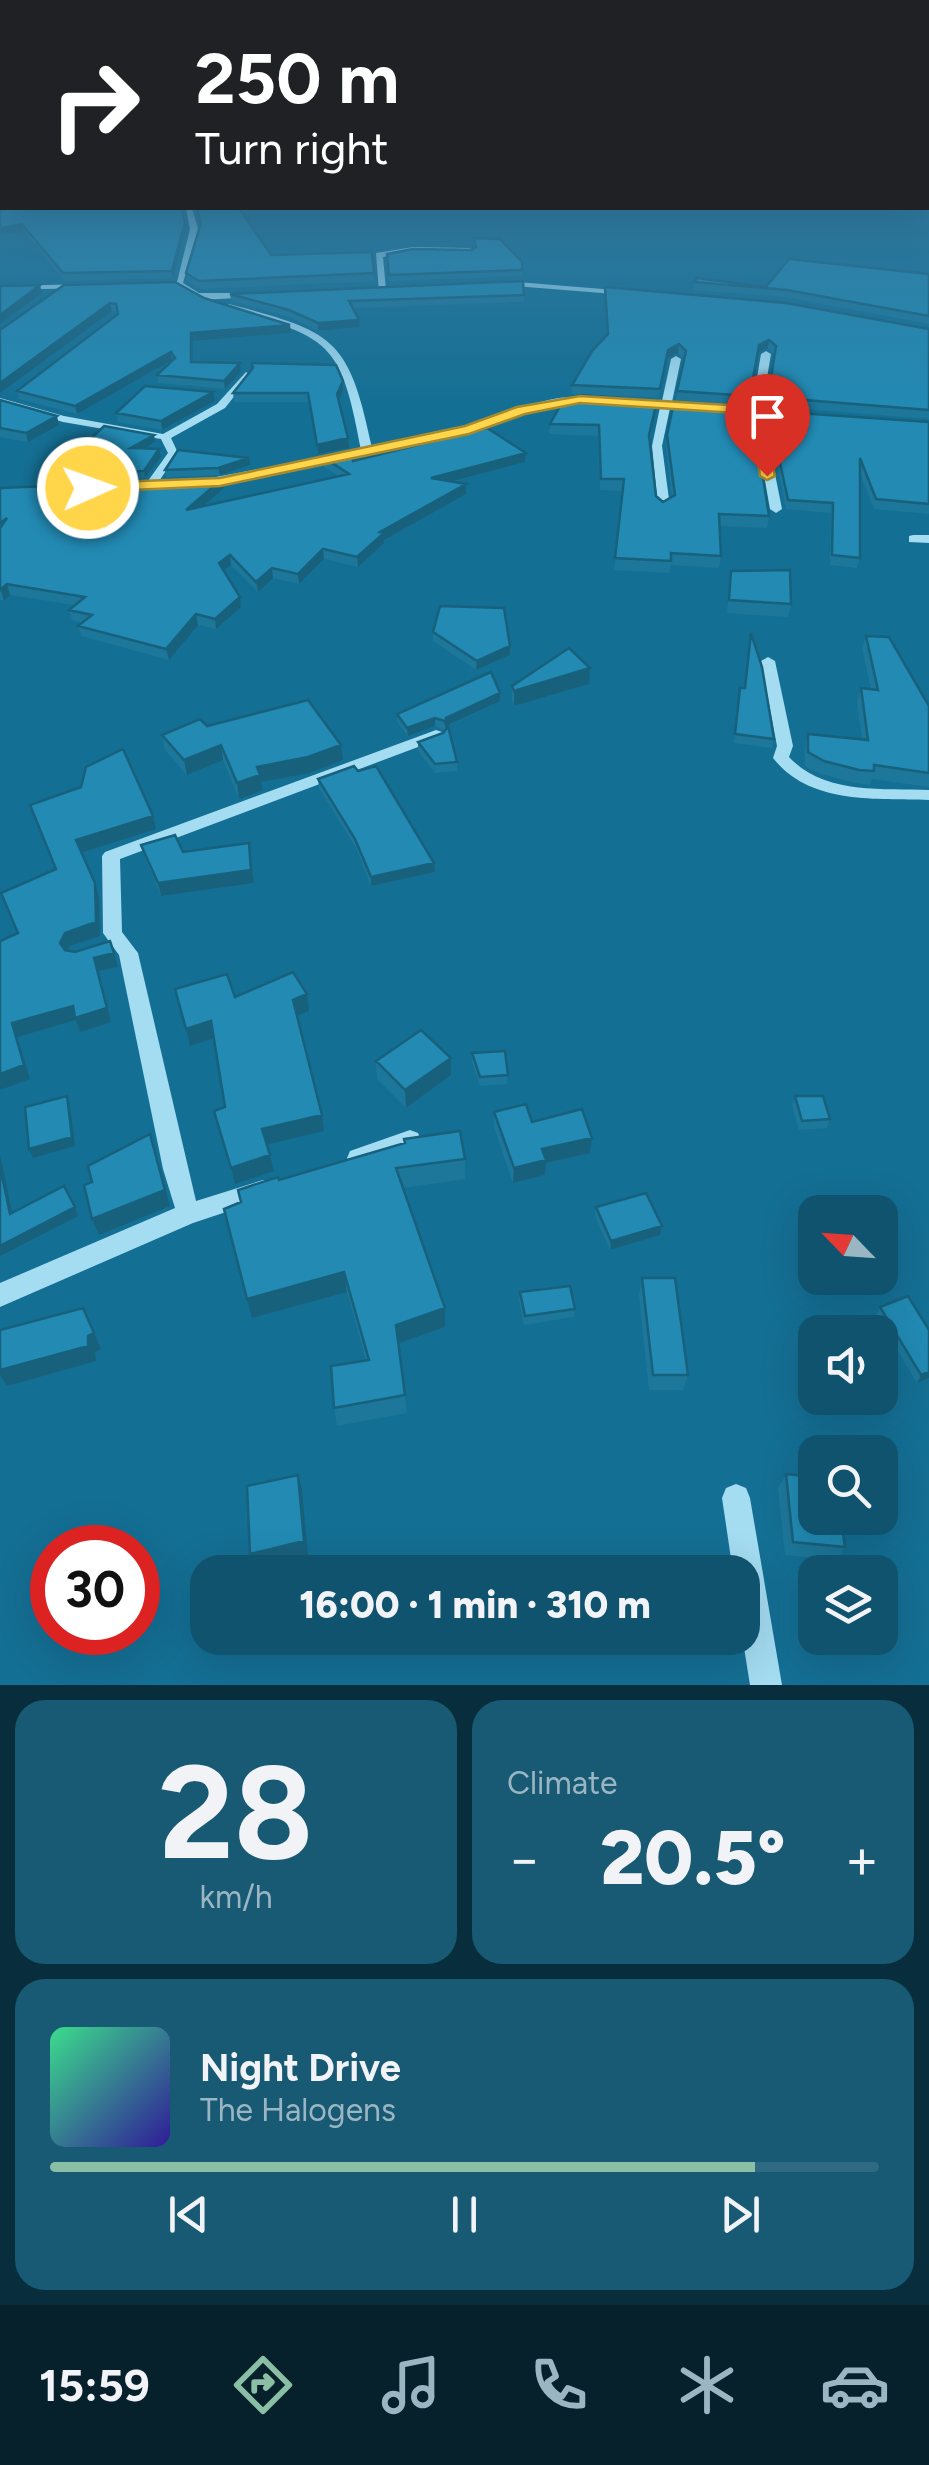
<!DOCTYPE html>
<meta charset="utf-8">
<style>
:root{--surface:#0f536f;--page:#185974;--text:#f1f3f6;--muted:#9bb6c3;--line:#2f6982;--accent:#8abfa5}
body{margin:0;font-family:Figtree,sans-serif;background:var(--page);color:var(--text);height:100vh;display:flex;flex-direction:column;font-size:38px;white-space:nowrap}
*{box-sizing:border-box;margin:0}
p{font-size:32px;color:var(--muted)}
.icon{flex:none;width:55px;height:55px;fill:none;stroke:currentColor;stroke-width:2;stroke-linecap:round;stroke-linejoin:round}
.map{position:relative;height:1685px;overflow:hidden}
.panel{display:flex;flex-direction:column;gap:15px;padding:15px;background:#082e3d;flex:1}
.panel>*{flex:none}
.banner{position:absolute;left:0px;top:0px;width:930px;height:210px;box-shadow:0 10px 40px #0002;background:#202124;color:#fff;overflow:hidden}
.needle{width:65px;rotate:295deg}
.controls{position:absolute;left:798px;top:1195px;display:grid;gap:20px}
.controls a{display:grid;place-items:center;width:100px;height:100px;border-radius:20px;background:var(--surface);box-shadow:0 10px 40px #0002;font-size:50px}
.speed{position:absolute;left:30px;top:1525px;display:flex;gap:20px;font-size:50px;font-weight:700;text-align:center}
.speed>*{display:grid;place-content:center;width:130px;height:130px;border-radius:50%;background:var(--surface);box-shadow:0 10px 40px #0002;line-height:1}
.speed .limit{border:15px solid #d22;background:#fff;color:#111}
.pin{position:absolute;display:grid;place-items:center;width:85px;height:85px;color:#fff;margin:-102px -42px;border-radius:50% 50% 50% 0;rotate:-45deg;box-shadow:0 0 10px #0007}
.pin .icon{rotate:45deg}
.me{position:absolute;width:110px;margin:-55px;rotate:88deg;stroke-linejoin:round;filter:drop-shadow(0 0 8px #0008)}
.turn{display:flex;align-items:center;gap:35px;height:210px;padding:0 30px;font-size:45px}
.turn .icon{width:130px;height:130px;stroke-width:2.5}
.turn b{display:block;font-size:70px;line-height:85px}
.big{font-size:75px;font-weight:800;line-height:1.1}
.panel .widget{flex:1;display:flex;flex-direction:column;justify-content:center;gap:15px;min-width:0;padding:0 35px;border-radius:30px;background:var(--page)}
.panel .dial{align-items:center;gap:0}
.dial b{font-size:130px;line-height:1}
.song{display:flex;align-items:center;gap:30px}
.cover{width:120px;height:120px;border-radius:15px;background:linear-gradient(135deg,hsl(150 70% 55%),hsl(250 70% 35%))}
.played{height:10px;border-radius:5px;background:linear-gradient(90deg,var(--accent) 85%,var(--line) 85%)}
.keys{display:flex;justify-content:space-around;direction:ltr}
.heat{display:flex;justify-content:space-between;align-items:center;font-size:55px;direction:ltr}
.panel .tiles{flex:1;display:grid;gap:15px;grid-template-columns:1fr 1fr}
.widget:last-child{grid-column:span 2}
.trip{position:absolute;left:190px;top:1555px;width:570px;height:100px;border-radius:30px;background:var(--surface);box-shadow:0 10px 40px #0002;font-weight:800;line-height:100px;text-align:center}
.menu{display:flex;height:160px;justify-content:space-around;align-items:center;background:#06212c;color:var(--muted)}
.menu .icon{width:70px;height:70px}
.menu .active{color:var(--accent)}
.menu b{font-size:45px;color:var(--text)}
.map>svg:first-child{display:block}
</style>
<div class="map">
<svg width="929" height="1685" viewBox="0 0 929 1685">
<rect width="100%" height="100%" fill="#146f94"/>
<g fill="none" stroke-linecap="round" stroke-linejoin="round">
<path fill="#a4dcf2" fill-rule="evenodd" d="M186,208H192L198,229L183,283L199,293H253L256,297L200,300L190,298L176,286L190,229Z
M276,208L219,212L216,210Z
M413,247L469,248L473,250L413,251L383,257L386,290L379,292L376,253Z
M504,281L627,291L631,293L627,295L501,285Z
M92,284L89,288L0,290V286Z
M229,304C335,332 349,338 372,448C402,441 432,435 463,427C495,419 560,387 589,400L584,403L555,405L473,431L367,455L196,485L194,483L200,480L361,450C341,342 331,337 226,309Z
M766,351L771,354L762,408L794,410L799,413L794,416L763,414L782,509L776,513L770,509L753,413L730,412L725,409L730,406L752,407L761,354Z
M676,356L681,359L672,402L694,403L699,406L694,409L670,408L662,446L670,507L664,511L658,507L652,446L660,407L635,406L630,403L635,400L662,401L671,359Z
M246,372L251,375L225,408L171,438L178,453L155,487L151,488L145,485L168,453L161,439L63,422L0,404V398L64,416L163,434L217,404Z
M913,535H929V543L909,542V536Z
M768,657L775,661L793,746L789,757C825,795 881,788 929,790V800C875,798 810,805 773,758L777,746L761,661Z
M436,730L442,732L444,735L442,738L120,859L122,932L138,953L196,1201L263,1180L271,1183L275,1190L271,1197L193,1223L0,1307V1283L175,1208L163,1169L119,955L103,933L102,856L105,852Z
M410,1130L418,1133L421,1140L418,1147L358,1168L350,1165L347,1158L350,1151Z
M736,1484L746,1488L750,1498L782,1685H750L742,1635V1572H733L722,1498L726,1488Z"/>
</g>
<path fill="#1d779a" d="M10,208H183L186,229L173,278L65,281L24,231Z
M474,238L522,262V276L389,281L387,254L472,250L475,248Z
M372,252L374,281L200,289L187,281L186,273L271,255Z
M929,274V324L785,297L693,290L694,282L766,287Z
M523,281L524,302L353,308L359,320L360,327L318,331L290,317L231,301L230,294Z
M64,285L204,298L291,333L192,341V362L241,372L225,389L158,383L157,375L172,360L77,414L19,399L17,391L118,314L117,312L112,311Z
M605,287L929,329V419L766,406L775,355L768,348L757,353L749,405L676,400L684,359L678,353L667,358L659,398L572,394V385L607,336Z
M343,390L339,401L349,448L318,454L309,402H234L233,393Z
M0,400L59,425L28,442L0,437Z
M215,401L162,430L118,422L116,413Z
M655,411L650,439L656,496L663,502L672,497L666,446L667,435L769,516L767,528L720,526L721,556L719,568L671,565L669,573L614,570L623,491L600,490L598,436L549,434L550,424Z
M769,411L929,422V514L874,509L860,473V558L857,568L830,565L831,513L786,509L768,420Z
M154,435L155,442L144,448L159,449L161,457L145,478L54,483L52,475Z
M526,453L525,462L452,482L466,494L384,540V543L358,567L324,559L299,584L273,578L258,592L231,565L223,571L241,607L216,629L198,625L169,660L81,636L78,626L82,623L72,620L69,610L75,605L10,595L4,601L0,600V488L222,479L224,488L203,507L339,476L324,467L323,457L353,461Z
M250,465L220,475L166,477L165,470Z
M731,571L791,604L788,617L727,613Z
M433,632L510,646V655L476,670L433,641Z
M751,633L774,739L772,748L734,743L738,697L740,688H745Z
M866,636L929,706V787L872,779L870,785L855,783L821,774L805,766V748L808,734L862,739L857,702L861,688L871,689L862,648Z
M589,684L514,706L512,701V686Z
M500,693V701L448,726L457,762V771L435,773L418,751V742L443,733L445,730L435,726L408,736L397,722V714Z
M207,726L343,760L310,773L261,782L263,790L239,799L223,760L187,775L165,750L162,735Z
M318,779L435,872L371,886L356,848L319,788Z
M249,843L254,883L161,896L145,858L141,845L183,852Z
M472,1053L508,1075L507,1084L480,1086L472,1062Z
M451,1058V1075L406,1108L377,1079L376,1061Z
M795,1096L830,1119L827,1128L799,1130L792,1105Z
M494,1112L592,1138L590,1153L546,1163L545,1175L513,1183L494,1127Z
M465,1159V1179L403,1188L445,1327L398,1344L407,1413L337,1426L334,1408L366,1360L347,1292L252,1318L279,1180Z
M596,1207L660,1235L610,1250L595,1216Z
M642,1278L688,1375L683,1390H649L639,1295Z
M520,1292L575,1309L574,1317L524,1325L519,1300Z
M880,1307L929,1330V1378L917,1383L876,1315Z
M786,1474L845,1547L837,1560L785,1555L778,1488Z"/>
<path fill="#18617d" d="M185,222L186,229L173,278L172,271Z
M22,224L24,231L0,235V228Z
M40,285L42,293L0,324V315Z
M110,303L112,311L0,393V383Z
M359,320L360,327L318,331V323Z
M290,325L291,333L192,341L193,370L191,333Z
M769,340L768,348L757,353L759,345Z
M679,344L678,353L667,358L659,398L668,350Z
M171,352L172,360L77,414L75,406Z
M240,363L241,372L225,389L224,381Z
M343,381V390L338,404L337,394Z
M213,392L215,401L162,430L161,421Z
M57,416L59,425L28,442L26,433Z
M154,435L155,442L133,455L131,448Z
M348,438L349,448L318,454L317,445Z
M159,449L161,457L145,478L144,471Z
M526,453L525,462L431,487V478Z
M249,458L250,465L220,475L218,468Z
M222,479L224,488L188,520L186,510Z
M466,484V494L384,540V543L358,567L357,557L380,532Z
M323,549L324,559L299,584L298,574Z
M230,555L231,565L220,573L219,563Z
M272,568L273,578L258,592L256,582Z
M7,584L10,595L4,601L1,590Z
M240,597L241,607L216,629L215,619Z
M196,614L198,625L169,660L166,649Z
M510,646V655L476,670L477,661Z
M590,668L589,684L514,706V691Z
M500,693V701L446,726V718Z
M435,718V726L408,736L407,728Z
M221,745L223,760L187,775L184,760Z
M341,745L343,760L310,773L261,782L263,790L239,799L237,783L257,767Z
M153,816L156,829L80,853L76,840Z
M249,843L254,883L161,896L158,883Z
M434,863L435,872L371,886V877Z
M95,883L99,897L100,936L70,946L65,957L60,943Z
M114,953L118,967L98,971L111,1022L80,1032L76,1020L17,1037L30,1079L0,1090V1074L12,1023L94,958Z
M307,994L309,1011L295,1017L293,1000Z
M211,1021L215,1038L190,1046L186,1029Z
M451,1058V1075L406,1108L405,1090Z
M67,1096L70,1105L75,1146L33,1158L29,1149Z
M322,1115L324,1131L265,1145L262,1129Z
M150,1134L170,1206L99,1235L92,1219Z
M592,1138L590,1153L546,1163L545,1175L513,1183L514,1168L542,1149Z
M0,1155L14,1222L10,1214L0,1166Z
M270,1155L274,1171L235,1184L231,1168Z
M75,1207L78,1216L0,1256V1246Z
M662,1226L660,1235L610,1250L611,1241Z
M344,1272L347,1292L252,1318L247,1299Z
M83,1308L101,1349L95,1352L96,1361L7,1386L0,1375V1370Z
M445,1308V1327L397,1344L396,1325Z
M929,1372V1378L917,1383L921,1375Z
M298,1475L302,1489L308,1555L255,1567L250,1554Z"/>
<path fill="#228ab3" stroke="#18617d" stroke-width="2.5" d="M0,179H2V200L0,201Z
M10,208H182L185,222L172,271L63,273L22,224L0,228V211Z
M197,208H239L271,255L372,252L374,273L199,281L186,273L201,223Z
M474,238L500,239L522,262V270L389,275L387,254L413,249L472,250L476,247Z
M789,259L929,274V316L787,290L694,282L697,278L766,287Z
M523,281L524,295L349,301L359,320L318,323L289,310L230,294Z
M175,282L204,298L290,325L191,333V362L240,363L224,381L157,375L175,358L171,352L75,406L17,391L118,314L116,304L110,303L0,383V330L64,285Z
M40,285L0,315V286Z
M605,287L786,303L929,329V410L768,397L776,346L769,340L759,345L750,396L677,391L686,351L679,344L668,350L660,389L572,385L592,351L608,334Z
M252,363L336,365L343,381L337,394L348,438L317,445L308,393H233L253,368Z
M145,386L213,392L161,421L116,413Z
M581,395L657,401L649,435L656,496L663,502L675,495L667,435L674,402L752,408L769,516L719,514L721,556L671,553V561L615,558L624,479H601L599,425L550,424L564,399Z
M0,400L57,416L26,433L0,428Z
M769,411L929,422V504L876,499L860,458V558L832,555L833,503L788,500Z
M104,426L154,435L131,448L159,449L144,471L52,475Z
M487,428L526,453L431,478L466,484L380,532L384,533L357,557L323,549L298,574L272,568L256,582L230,555L219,563L240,597L215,619L196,614L166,649L78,626L92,615L69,610L85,597L7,584L0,590V528L7,518L0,523V488L222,479L186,510L349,474L323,457L351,452L353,461Z
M178,450L249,458L218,468L165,470Z
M790,570L791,604L729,600L731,571Z
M440,606L504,608L510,646L477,661L433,632Z
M751,633L762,667L774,739L735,734L740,688H745Z
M866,636L889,637L929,706V773L874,765V771L859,770L824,761L808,752V734L868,740L861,688L878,690Z
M569,648L590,668L514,691L512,686Z
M491,672L500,693L446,718L457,762L435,764L418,742L443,733L447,728L445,721L435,718L407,728L397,714Z
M308,700L341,745L308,757L257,767L260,775L237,783L221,745L184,760L162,735L200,719L207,726Z
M123,749L153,816L76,840L95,883L96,922L65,933L60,943L65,950L75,952L110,941L114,953L94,958L107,1008L75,1018L73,1006L12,1023L24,1065L0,1074V941L18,933L1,893L56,869L30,805L81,787L86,767Z
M354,766L358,771L376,766L434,863L371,877L355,839L318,779Z
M175,835L183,852L249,843L251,870L158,883L141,845Z
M293,972L307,994L293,1000L322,1115L262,1129L270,1155L231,1168L214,1111L225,1107L211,1021L186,1029L175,989L227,974L235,997Z
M421,1030L451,1058L405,1090L376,1061Z
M505,1051L508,1075L480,1077L472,1053Z
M67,1096L72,1137L29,1149L25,1107Z
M795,1096H823L830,1119L802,1121Z
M526,1104L532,1122L582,1109L592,1138L542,1149L546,1160L514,1168L494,1112Z
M460,1131L465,1159L396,1168L445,1308L396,1325L405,1395L334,1408L331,1366L369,1360L344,1272L247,1299L224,1209L241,1202L238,1190L278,1177L279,1180L405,1143L404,1139Z
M150,1134L165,1190L92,1219L84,1185L92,1182L88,1166Z
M0,1166L10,1214L64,1186L75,1207L0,1246Z
M646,1193L662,1226L611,1241L596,1207Z
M642,1278H675L688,1375H653Z
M570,1286L575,1309L525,1316L520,1292Z
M908,1296L929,1330V1372L921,1375L880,1307Z
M83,1308L94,1333L88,1336V1346L0,1370V1330Z
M786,1474L815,1477V1518H841L845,1547L793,1542Z
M298,1475L304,1541L250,1554L247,1486Z"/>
<linearGradient id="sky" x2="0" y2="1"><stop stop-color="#0b3d51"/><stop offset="0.42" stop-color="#347a9f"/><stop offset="1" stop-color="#347a9f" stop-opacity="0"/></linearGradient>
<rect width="929" height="408" fill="url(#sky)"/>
<path fill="#ffd54a" stroke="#a68a30" stroke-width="2.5" d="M580,396L762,407L775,476L767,480L760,476L751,414L580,403L525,414L469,434L220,486L88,492L80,488L88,483L220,478L465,426L517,407Z"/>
</svg>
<div class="controls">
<a><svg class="needle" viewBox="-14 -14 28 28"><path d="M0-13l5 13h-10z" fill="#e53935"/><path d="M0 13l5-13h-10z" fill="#9bb6c3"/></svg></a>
<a><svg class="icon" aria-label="sound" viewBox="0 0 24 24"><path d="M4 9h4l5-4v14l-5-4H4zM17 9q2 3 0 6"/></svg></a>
<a><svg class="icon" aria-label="search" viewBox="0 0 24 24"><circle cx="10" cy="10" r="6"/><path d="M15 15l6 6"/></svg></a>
<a><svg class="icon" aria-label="layers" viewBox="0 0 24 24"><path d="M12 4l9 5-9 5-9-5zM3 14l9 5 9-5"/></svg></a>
</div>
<div class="speed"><div class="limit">30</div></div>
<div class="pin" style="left:767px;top:476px;background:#d93025"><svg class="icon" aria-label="arrive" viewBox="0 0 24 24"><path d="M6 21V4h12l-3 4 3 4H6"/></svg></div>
<svg class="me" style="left:88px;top:488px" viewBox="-20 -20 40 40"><circle r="17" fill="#ffd54a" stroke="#fff" stroke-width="3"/><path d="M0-11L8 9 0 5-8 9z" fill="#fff"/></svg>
<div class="trip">16:00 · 1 min · 310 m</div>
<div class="banner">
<div class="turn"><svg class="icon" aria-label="right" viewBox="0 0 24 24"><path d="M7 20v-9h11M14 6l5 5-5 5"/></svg><div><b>250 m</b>Turn right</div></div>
</div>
</div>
<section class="panel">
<div class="tiles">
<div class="widget dial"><b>28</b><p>km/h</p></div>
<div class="widget"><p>Climate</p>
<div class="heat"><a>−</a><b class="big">20.5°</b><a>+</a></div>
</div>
<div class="widget">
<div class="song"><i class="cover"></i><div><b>Night Drive</b><p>The Halogens</p></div></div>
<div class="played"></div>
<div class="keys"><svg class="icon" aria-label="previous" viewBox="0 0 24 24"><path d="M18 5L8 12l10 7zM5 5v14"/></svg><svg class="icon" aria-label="pause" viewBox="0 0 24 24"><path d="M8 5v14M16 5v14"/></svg><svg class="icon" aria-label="next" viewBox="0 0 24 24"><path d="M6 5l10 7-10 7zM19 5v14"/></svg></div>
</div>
</div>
</section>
<nav class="menu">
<b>15:59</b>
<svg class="icon active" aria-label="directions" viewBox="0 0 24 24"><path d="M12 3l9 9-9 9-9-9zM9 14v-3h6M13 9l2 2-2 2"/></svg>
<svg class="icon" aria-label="music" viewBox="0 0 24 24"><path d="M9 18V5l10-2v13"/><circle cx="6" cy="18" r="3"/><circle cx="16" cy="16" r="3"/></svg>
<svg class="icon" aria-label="phone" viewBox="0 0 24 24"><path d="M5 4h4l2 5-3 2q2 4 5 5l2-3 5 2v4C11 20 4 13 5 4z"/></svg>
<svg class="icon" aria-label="climate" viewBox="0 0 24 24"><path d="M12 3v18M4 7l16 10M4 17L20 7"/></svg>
<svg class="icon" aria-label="car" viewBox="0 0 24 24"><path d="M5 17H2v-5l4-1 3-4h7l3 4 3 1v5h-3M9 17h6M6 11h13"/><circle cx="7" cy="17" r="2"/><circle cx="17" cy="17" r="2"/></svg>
</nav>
